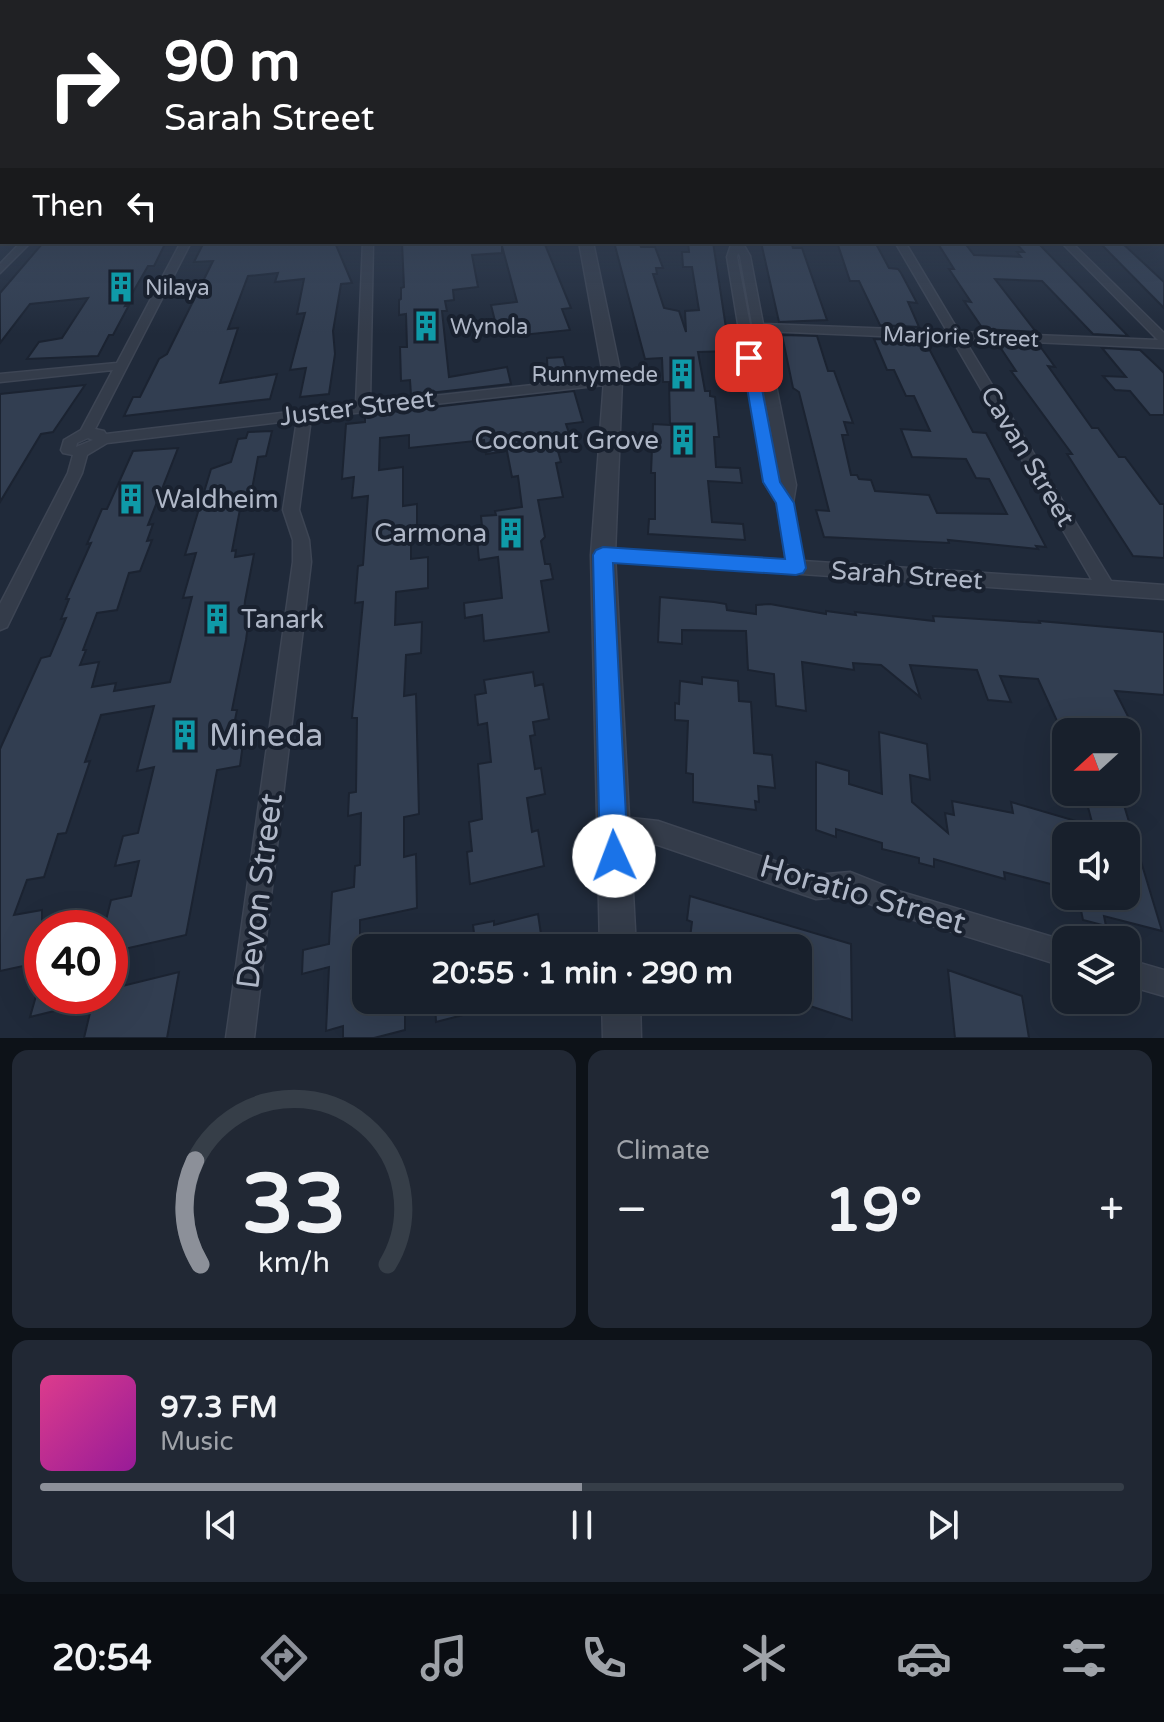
<!DOCTYPE html>
<meta charset="utf-8">
<style>
:root{--surface:#18202c;--page:#212834;--text:#f1f3f6;--muted:#9fa3a9;--line:#363e48;--accent:#8c9099}
body{margin:0;font-family:"Varela Round",sans-serif;background:var(--page);color:var(--text);height:100vh;display:flex;flex-direction:column;font-size:30px;white-space:nowrap}
*{box-sizing:border-box;margin:0}
p{font-size:26px;color:var(--muted)}
.icon{flex:none;width:44px;height:44px;fill:none;stroke:currentColor;stroke-width:2;stroke-linecap:round;stroke-linejoin:round}
.map{position:relative;height:1038px;overflow:hidden}
.drawer{display:flex;flex-direction:column;gap:12px;padding:12px;background:#0d1218;flex:1}
.drawer>*{flex:none}
.hud{position:absolute;left:0px;top:0px;width:1164px;height:244px;box-shadow:0 8px 32px #0002,0 0 0 2px var(--line);background:#202124;color:#fff;overflow:hidden}
.needle{width:52px;rotate:249deg}
.controls{position:absolute;left:1052px;top:718px;display:grid;gap:16px}
.controls a{display:grid;place-items:center;width:88px;height:88px;border-radius:16px;background:var(--surface);box-shadow:0 8px 32px #0002,0 0 0 2px var(--line);font-size:40px}
.speed{position:absolute;left:24px;top:910px;display:flex;gap:16px;font-size:40px;font-weight:700;text-align:center}
.speed>*{display:grid;place-content:center;width:104px;height:104px;border-radius:50%;background:var(--surface);box-shadow:0 8px 32px #0002,0 0 0 2px var(--line);line-height:1}
.speed .limit{border:12px solid #d22;background:#fff;color:#111}
.pin{position:absolute;display:grid;place-items:center;width:68px;height:68px;color:#fff;margin:-34px;border-radius:16px;box-shadow:0 4px 12px #0006}
.me{position:absolute;width:88px;margin:-44px;rotate:358deg;stroke-linejoin:round;filter:drop-shadow(0 0 6px #0008)}
.turn{display:flex;align-items:center;gap:28px;height:168px;padding:0 32px;font-size:36px}
.turn .icon{width:104px;height:104px;stroke-width:2.5}
.turn b{display:block;font-size:56px;line-height:68px}
.then{display:flex;align-items:center;height:76px;padding:0 32px;background:#0003;gap:16px;font-size:30px}
.big{font-size:60px;font-weight:700;line-height:1.1}
.drawer .widget{flex:1;display:flex;flex-direction:column;justify-content:center;gap:12px;min-width:0;padding:0 28px;border-radius:16px;background:var(--page)}
.drawer .dial{align-items:center;gap:0}
.dial svg{height:208px;overflow:visible;fill:none;stroke:var(--line);stroke-width:7;stroke-linecap:round;text-anchor:middle}
.dial text{fill:var(--text);stroke:none}
.song{display:flex;align-items:center;gap:24px}
.cover{width:96px;height:96px;border-radius:12px;background:linear-gradient(135deg,hsl(330 70% 55%),hsl(300 70% 35%))}
.played{height:8px;border-radius:4px;background:linear-gradient(90deg,var(--accent) 50%,var(--line) 50%)}
.keys{display:flex;justify-content:space-around;direction:ltr}
.heat{display:flex;justify-content:space-between;align-items:center;font-size:44px;direction:ltr}
.drawer .tiles{flex:1;display:grid;gap:12px;grid-template-columns:1fr 1fr}
.widget:last-child{grid-column:span 2}
.trip{position:absolute;left:352px;top:934px;width:460px;height:80px;border-radius:16px;background:var(--surface);box-shadow:0 8px 32px #0002,0 0 0 2px var(--line);font-weight:700;line-height:80px;text-align:center}
.menu{display:flex;height:128px;justify-content:space-around;align-items:center;background:#0a0d12;color:var(--muted)}
.menu .icon{width:56px;height:56px}
.menu .active{color:var(--accent)}
.menu b{font-size:36px;color:var(--text)}
.map>svg:first-child{display:block}
</style>
<div class="map">
<svg width="1164" height="1038" viewBox="0 0 1164 1038">
<rect width="100%" height="100%" fill="#202a3a"/>
<path fill="#323e51" stroke="#1b2331" stroke-width="2" d="M62,242H166L154,266H148L125,306L129,305L113,335H109L98,356L27,359L39,342L62,338L88,298L30,304L0,343V293L42,244Z
M204,242H324L336,245L352,283L341,284L333,331L335,354L329,394L300,397L306,368L290,370L305,313L297,314L304,279L275,282L278,273L248,276L228,329L238,328L220,383L277,374L270,399L124,416L133,397H140L159,359L167,354L213,261L194,262Z
M402,242H544L571,308L562,309L570,330L522,335L519,322L496,325L491,305L517,302L502,246V253L472,255L478,287L453,290L454,300L445,301L447,311H442L449,377L507,367L511,384L411,395L410,380L401,381L400,347H407L406,314L399,315V300L401,299V288L404,287Z
M614,242H639L641,247H655L663,268H656L657,274H653L664,308L679,311L686,332L685,311L699,310L692,267H683L682,252H689L688,242H713L726,328L734,351L698,352L705,391H710V396L715,397L719,437H714L716,467L740,468L742,483L708,481L712,522L743,524L745,540L648,534L649,519H655V473H651L653,424L670,425L669,382H663L662,358L645,359Z
M761,242H791L793,248H802L827,320L779,322Z
M837,242H875L889,268L898,269L901,273L917,303L908,302L919,327L880,325L859,281H850Z
M937,242H964L974,255L1021,257L1017,252H1024L1015,242H1037L1128,336L1093,334L1042,281L995,279L1036,332L983,329L964,301L971,302L949,269H954Z
M1099,242H1121L1164,282V308Z
M782,335L817,336L828,371H834L853,423L844,422L848,435H842L851,475H857L859,479L871,480L875,491L929,495L937,513L1007,514L989,479L976,478L966,459L912,457L901,429L930,431L914,396H906L894,370H887L874,339L925,341L973,432L986,433L1046,547L1036,546L1038,549L948,540L949,543L824,537L816,510L829,511L799,392L793,388Z
M998,344L1039,345L1055,367L1048,366L1092,428H1098L1119,457H1125L1160,504H1164V558L1133,556L1067,454H1072L1011,371H1016Z
M1102,348L1140,350L1158,367L1164,373V415H1150L1130,391L1115,390L1103,376L1126,377Z
M563,357L569,378L548,380L547,358Z
M85,385L53,432L41,434L0,502V394Z
M574,391L583,422L566,424L572,442L556,444L561,462L556,463L563,497L538,500L545,537L541,541L545,564H550L553,579L541,581L549,632L484,641L482,615L465,618L464,603L502,598L498,557L479,560L476,527L482,526L481,516L496,515L495,511L522,507L518,476L512,477L507,451L486,454L484,440L409,448V435L380,438L379,470L403,467V506L417,504V528L411,529V559L428,557V588L396,592L395,625L422,622L421,653L406,655L404,696L416,694L419,814L404,817V857L416,854L417,908L360,920V955L366,953V1000H405V1030L374,1038H343V1026L326,1031L329,967L302,974L303,950L329,944L332,892L354,887L355,866L360,865L361,813L348,816L349,793L356,792L357,718H352L363,602L355,603L358,566L363,565L368,496L352,498L354,477L342,479L346,424L365,422V415Z
M272,431L266,456L258,457L250,500L246,501L245,508L240,509L232,551L236,550L235,557L254,554L245,601L244,611L250,610L246,640L232,710H237L230,745L243,743L240,766L217,770L186,935L120,950L122,942L110,945V928H104L111,900L131,896L139,861L115,866L123,836L138,833L154,767L137,771L154,706L101,715L85,762L90,761L66,833L58,834L44,877L27,880L14,915L42,910V962L0,971V749L41,658L50,656L66,618L61,619L69,599H66L91,543L87,544L102,509H107L133,451L178,448L148,525L153,524L147,541L152,540L140,571L129,573L117,610L97,613L83,650H86L80,665L99,662L92,687L116,683L114,691L170,682L192,597L183,598L196,553L185,555L211,469L231,462L238,439L246,438L248,432Z
M660,597L714,602L726,604L727,610L756,614V605L770,604L826,614V611L856,615L855,612L934,621L933,616L1040,623L1039,621L1164,632V695L1115,691L1136,732H1062L1038,679L1000,676L1011,702L988,700L977,670L910,665L920,697L881,665L853,663L854,670L802,662L806,711L776,706L774,674L748,670L746,631L682,630V644L658,642Z
M533,672L535,686L543,684L549,719L533,722L535,735L530,736L535,769L541,768L545,794L527,798L532,832L538,830L544,866L470,884L467,852L472,851L469,822L482,819L478,764L491,762L487,723L478,725L475,695L486,693L484,680Z
M702,677L738,681L739,701L751,702L754,753L772,755L775,788L758,786L759,802L755,801L756,810L693,802V774L686,773L688,721L675,720V703L679,704L680,681L702,684Z
M879,732L927,744L930,780L910,775L912,802L948,833L945,813L954,815L952,801L1013,813L1011,802L1093,826L1084,792H1120L1162,931L1104,916L1106,926L1083,920L1078,896H1126V836H1066V888L1004,872L1005,879L934,859V867L919,863V858L882,849V843L836,829V837L816,830V762L849,771V784L882,794Z
M690,896L851,944L852,1020L798,1002V948H693L694,940L690,938L692,922L687,920Z
M538,914L542,941L537,942L538,948H437L436,942L474,933L473,925L494,921V925Z
M948,970L1022,996L1029,1038H955Z
M179,972L167,1038H84L94,996H110V989Z
M36,996H91V1002L30,1017Z
M435,1000H462L463,1015L436,1022Z"/>
<g fill="none" stroke-linecap="round" stroke-linejoin="round">
<g stroke="#3d4554" stroke-width="3">
<path id="minor" d="M1162,191L1164,192V198L1162,197Z
M1162,206H1164V212H1162Z
M21,242H31L0,273V264Z
M181,242H191L95,429L104,431L106,434L356,404L363,242H373L370,403L613,376L619,380L613,384L311,418L299,510L309,540L311,562L254,1038H226L293,562V540L283,510L297,420L107,443L87,455L82,473L7,627L0,630V604L68,473L73,455L63,453L61,450L64,440L81,430L113,370L0,382V374L117,363ZM88,438L93,440L76,447L77,443Z
M732,242H742L750,256L763,324L947,331L895,242H905L959,332L1158,340L1061,242H1071L1164,333V348L964,339L1111,581L1164,585V599L597,560L595,555L597,550L603,549L786,560L777,503L764,482L727,257ZM738,253L740,256L780,482L737,257ZM765,331L952,339L1092,580L803,561L793,503L796,485Z
M613,816L658,821L816,875L850,872L898,891L1066,941V967L898,915L850,896L816,899L658,845L613,840L605,836L601,828L605,820Z
M1126,959L1164,970V996L1126,985Z"/>
</g>
<g stroke="#3d4554" stroke-width="3">
<path id="tertiary" d="M579,242H593L622,380L615,555L636,948H600L591,555L604,380Z
M602,1000H640L641,1038H603Z"/>
</g>
<use href="#minor" fill="#343c4a" fill-rule="evenodd"/>
<use href="#tertiary" fill="#343c4a" fill-rule="evenodd"/>
</g>
<linearGradient id="sky" x2="0" y2="1"><stop stop-color="#121720"/><stop offset="0.57" stop-color="#3c4a60"/><stop offset="1" stop-color="#3c4a60" stop-opacity="0"/></linearGradient>
<rect width="1164" height="334" fill="url(#sky)"/>
<path fill="#1a73e8" stroke="#114b97" stroke-width="2" d="M749,353L756,358L780,482L794,503L806,568L803,573L796,575L613,563L628,856L624,865L614,869L604,865L600,856L593,555L596,550L603,547L785,559L776,503L763,482L742,358Z"/>
<defs>
<g id="building-bare" transform="scale(2.4)"><path d="M-4-6H4V6H1V3H-1V6H-4ZM-2.5-4.3h1.7v1.8h-1.7ZM.8-4.3h1.7v1.8H.8ZM-2.5-1h1.7V.8h-1.7ZM.8-1h1.7V.8H.8Z" fill="#0f9aa8" stroke="#19212f" stroke-width="2.5" paint-order="stroke"/></g>
</defs>
<g fill-rule="evenodd">
<use href="#building-bare" x="121" y="287"/>
<use href="#building-bare" x="426" y="326"/>
<use href="#building-bare" x="682" y="374"/>
<use href="#building-bare" x="683" y="440"/>
<use href="#building-bare" x="131" y="499"/>
<use href="#building-bare" x="511" y="533"/>
<use href="#building-bare" x="217" y="619"/>
<use href="#building-bare" x="185" y="735"/>
</g>
<g text-anchor="middle" stroke-width="8" stroke-linejoin="round" paint-order="stroke">
<g font-size="22" fill="#afb7c7" stroke="#19212f" text-anchor="start">
<text x="145" y="295">Nilaya</text>
<text x="450" y="334">Wynola</text>
<text x="658" y="382" text-anchor="end">Runnymede</text>
</g>
<g font-size="22" fill="#afb7c7" stroke="#19212f">
<text transform="translate(961 336) rotate(2)" y="8">Marjorie Street</text>
</g>
<g font-size="26" fill="#afb7c7" stroke="#19212f">
<text transform="translate(357 407) rotate(-7)" y="9">Juster Street</text>
<text transform="translate(1028 456) rotate(59)" y="9">Cavan Street</text>
<text transform="translate(907 575) rotate(4)" y="9">Sarah Street</text>
</g>
<g font-size="26" fill="#afb7c7" stroke="#19212f" text-anchor="end">
<text x="659" y="449">Coconut Grove</text>
<text x="155" y="508" text-anchor="start">Waldheim</text>
<text x="487" y="542">Carmona</text>
<text x="241" y="628" text-anchor="start">Tanark</text>
</g>
<g font-size="32" fill="#afb7c7" stroke="#19212f" text-anchor="start">
<text x="209" y="746">Mineda</text>
</g>
<g font-size="32" fill="#afb7c7" stroke="#19212f">
<text transform="translate(259 891) rotate(-83)" y="11">Devon Street</text>
<text transform="translate(863 894) rotate(16)" y="11">Horatio Street</text>
</g>
</g>
</svg>
<div class="controls">
<a><svg class="needle" viewBox="-14 -14 28 28"><path d="M0-13l5 13h-10z" fill="#e53935"/><path d="M0 13l5-13h-10z" fill="#9fa3a9"/></svg></a>
<a><svg class="icon" aria-label="sound" viewBox="0 0 24 24"><path d="M4 9h4l5-4v14l-5-4H4zM17 9q2 3 0 6"/></svg></a>
<a><svg class="icon" aria-label="layers" viewBox="0 0 24 24"><path d="M12 4l9 5-9 5-9-5zM3 14l9 5 9-5"/></svg></a>
</div>
<div class="speed"><div class="limit">40</div></div>
<div class="pin" style="left:749px;top:358px;background:#d93025"><svg class="icon" aria-label="arrive" viewBox="0 0 24 24"><path d="M6 21V4h12l-3 4 3 4H6"/></svg></div>
<svg class="me" style="left:614px;top:856px" viewBox="-20 -20 40 40"><circle r="19" fill="#fff"/><path d="M0-13L10 11 0 6-10 11z" fill="#1a73e8"/></svg>
<div class="trip">20:55 · 1 min · 290 m</div>
<div class="hud">
<div class="turn"><svg class="icon" aria-label="right" viewBox="0 0 24 24"><path d="M7 20v-9h11M14 6l5 5-5 5"/></svg><div><b>90 m</b>Sarah Street</div></div>
<div class="then">Then<svg class="icon" aria-label="left" viewBox="0 0 24 24"><path d="M17 20v-9H6M10 6l-5 5 5 5"/></svg></div>
</div>
</div>
<section class="drawer">
<div class="tiles">
<div class="widget dial"><svg viewBox="0 0 100 80">
<path d="M14 69A42 42 0 1 1 86 69"/>
<path d="M14 69A42 42 0 0 1 12 29" stroke="#8c9099"/>
<text x="50" y="56" font-size="32" font-weight="700">33</text>
<text x="50" y="72" font-size="11">km/h</text>
</svg></div>
<div class="widget"><p>Climate</p>
<div class="heat"><a>−</a><b class="big">19°</b><a>+</a></div>
</div>
<div class="widget">
<div class="song"><i class="cover"></i><div><b>97.3 FM</b><p>Music</p></div></div>
<div class="played"></div>
<div class="keys"><svg class="icon" aria-label="previous" viewBox="0 0 24 24"><path d="M18 5L8 12l10 7zM5 5v14"/></svg><svg class="icon" aria-label="pause" viewBox="0 0 24 24"><path d="M8 5v14M16 5v14"/></svg><svg class="icon" aria-label="next" viewBox="0 0 24 24"><path d="M6 5l10 7-10 7zM19 5v14"/></svg></div>
</div>
</div>
</section>
<nav class="menu">
<b>20:54</b>
<svg class="icon active" aria-label="directions" viewBox="0 0 24 24"><path d="M12 3l9 9-9 9-9-9zM9 14v-3h6M13 9l2 2-2 2"/></svg>
<svg class="icon" aria-label="music" viewBox="0 0 24 24"><path d="M9 18V5l10-2v13"/><circle cx="6" cy="18" r="3"/><circle cx="16" cy="16" r="3"/></svg>
<svg class="icon" aria-label="phone" viewBox="0 0 24 24"><path d="M5 4h4l2 5-3 2q2 4 5 5l2-3 5 2v4C11 20 4 13 5 4z"/></svg>
<svg class="icon" aria-label="climate" viewBox="0 0 24 24"><path d="M12 3v18M4 7l16 10M4 17L20 7"/></svg>
<svg class="icon" aria-label="car" viewBox="0 0 24 24"><path d="M5 17H2v-5l4-1 3-4h7l3 4 3 1v5h-3M9 17h6M6 11h13"/><circle cx="7" cy="17" r="2"/><circle cx="17" cy="17" r="2"/></svg>
<svg class="icon" aria-label="filters" viewBox="0 0 24 24"><path d="M4 7h16M4 17h16"/><circle cx="9" cy="7" r="2"/><circle cx="15" cy="17" r="2"/></svg>
</nav>
